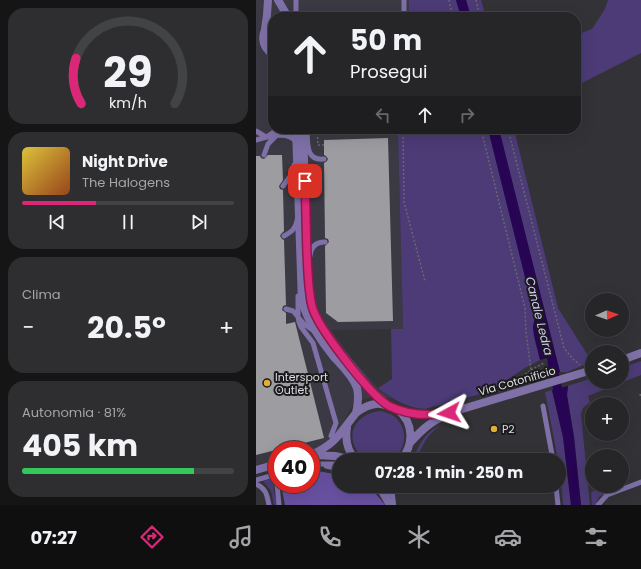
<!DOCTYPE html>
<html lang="it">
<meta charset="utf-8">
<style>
:root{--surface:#262628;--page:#2e2e30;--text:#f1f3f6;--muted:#a4a5a8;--line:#424345;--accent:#db2777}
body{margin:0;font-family:Poppins,sans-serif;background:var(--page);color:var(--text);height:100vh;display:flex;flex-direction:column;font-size:15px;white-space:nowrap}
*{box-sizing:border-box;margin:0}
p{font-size:13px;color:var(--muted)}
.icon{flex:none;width:22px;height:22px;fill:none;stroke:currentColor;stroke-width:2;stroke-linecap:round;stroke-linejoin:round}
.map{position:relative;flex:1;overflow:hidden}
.side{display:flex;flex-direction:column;gap:8px;padding:8px;background:#151516;width:256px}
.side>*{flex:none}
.banner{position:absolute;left:12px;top:12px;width:313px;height:122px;border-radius:16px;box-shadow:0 4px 16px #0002,0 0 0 1px var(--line);background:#262628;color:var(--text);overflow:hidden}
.needle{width:26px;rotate:88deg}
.fabs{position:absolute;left:329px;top:293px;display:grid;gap:8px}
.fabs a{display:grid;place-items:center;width:44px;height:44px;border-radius:50%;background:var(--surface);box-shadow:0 4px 16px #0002,0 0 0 1px var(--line);font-size:20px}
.speed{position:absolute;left:12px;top:441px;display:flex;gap:8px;font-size:20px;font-weight:700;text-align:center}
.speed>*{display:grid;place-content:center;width:52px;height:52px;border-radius:50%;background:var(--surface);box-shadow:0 4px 16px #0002,0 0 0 1px var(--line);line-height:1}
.speed .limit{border:6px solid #d22;background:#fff;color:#111}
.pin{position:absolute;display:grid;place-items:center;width:34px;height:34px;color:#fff;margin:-17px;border-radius:8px;box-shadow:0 2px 6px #0006}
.me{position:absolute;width:44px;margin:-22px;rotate:265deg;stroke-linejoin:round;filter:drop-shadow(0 0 3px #0008)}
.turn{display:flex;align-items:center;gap:14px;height:84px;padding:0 16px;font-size:18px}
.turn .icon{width:52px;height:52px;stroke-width:2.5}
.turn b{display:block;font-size:28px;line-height:34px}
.lanes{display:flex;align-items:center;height:38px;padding:0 16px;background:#0003;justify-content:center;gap:20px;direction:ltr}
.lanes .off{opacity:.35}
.big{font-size:30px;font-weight:700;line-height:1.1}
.side .tile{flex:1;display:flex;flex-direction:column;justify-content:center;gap:6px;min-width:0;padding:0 14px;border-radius:16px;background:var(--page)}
.side .dial{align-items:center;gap:0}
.dial svg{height:104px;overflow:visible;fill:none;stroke:var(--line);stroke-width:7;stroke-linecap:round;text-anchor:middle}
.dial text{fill:var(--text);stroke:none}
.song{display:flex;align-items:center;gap:12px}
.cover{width:48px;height:48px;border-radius:6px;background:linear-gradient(135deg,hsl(50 70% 55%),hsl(20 70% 35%))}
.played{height:4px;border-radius:2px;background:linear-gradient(90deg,var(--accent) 35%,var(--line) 35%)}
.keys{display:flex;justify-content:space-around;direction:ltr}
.heat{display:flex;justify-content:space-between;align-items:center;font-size:22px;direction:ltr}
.charge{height:6px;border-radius:3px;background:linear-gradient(90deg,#34c759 81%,var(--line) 0)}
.trip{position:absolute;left:76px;top:453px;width:234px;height:40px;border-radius:20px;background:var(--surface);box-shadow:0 4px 16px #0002,0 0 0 1px var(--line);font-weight:700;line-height:40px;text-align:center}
.tab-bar{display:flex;height:64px;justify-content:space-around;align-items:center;background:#0f0f10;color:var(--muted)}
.tab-bar .icon{width:28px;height:28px}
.tab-bar .selected{color:var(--accent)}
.tab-bar b{font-size:18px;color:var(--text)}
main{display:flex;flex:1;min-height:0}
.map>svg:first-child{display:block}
</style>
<main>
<section class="side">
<div class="tile dial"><svg viewBox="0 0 100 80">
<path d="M14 69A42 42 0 1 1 86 69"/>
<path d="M14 69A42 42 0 0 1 10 34" stroke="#db2777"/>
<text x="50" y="56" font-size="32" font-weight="700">29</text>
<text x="50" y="72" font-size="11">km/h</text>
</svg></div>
<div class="tile">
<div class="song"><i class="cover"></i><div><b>Night Drive</b><p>The Halogens</p></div></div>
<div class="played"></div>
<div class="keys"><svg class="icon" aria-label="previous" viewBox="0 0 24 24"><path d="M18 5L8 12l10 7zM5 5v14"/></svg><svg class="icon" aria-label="pause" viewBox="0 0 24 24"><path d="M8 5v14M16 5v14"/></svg><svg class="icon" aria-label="next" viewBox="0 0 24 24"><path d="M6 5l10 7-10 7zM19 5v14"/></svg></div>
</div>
<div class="tile"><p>Clima</p>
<div class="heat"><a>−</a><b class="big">20.5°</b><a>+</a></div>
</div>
<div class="tile"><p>Autonomia · 81%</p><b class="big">405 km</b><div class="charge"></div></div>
</section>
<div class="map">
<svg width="385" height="505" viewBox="0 0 385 505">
<rect width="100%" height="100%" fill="#333236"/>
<path fill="#3b3943" d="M0,0H153V17H17V129H108L109,134L142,133L147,329L75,330L95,357L122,388L136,398L117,397L106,400L95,408L84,429L74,441L55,451V450H21V460L0,465Z"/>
<path fill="#4c3b76" d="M153,0H200L205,17H153Z
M210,0H225L230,17H215Z
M352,0H385V53L320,86V35L336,29L349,9Z
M108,129H232L277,309C282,318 278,319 277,328C277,337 282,351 284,360L269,368L232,392L169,409C150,408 137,399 122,388L136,379L135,329H147L142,134H108Z
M243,129H258L302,308L336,362L311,372H304Z
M385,361V375L332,396L334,402L327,408L325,414L334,505H325L318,437L311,395L312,386L336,378V382H366V368Z
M296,390L307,437L315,505H307L303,460H302L289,392Z
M126,411C131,413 136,414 140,418C153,430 150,452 135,460C127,460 117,462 110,460C106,459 103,454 101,451C88,430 104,412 126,411Z
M184,426C170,435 167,445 160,460H156C164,445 167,433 184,426Z
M21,477C15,485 19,495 21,505H18L15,491L7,481Z
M347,487L349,494L343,497L339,505H336L335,492Z"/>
<path fill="#6951a2" d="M62,471L83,475V486C110,486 112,483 129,505H29L26,490L28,484H55V472Z"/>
<path fill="#280554" d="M200,0H210L215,17H205Z
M232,129H243L304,372L295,375L291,358L284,360C282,350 278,338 277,328C277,320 282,317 277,309Z
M312,386L311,395L318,437L325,505H315L307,437L296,390Z"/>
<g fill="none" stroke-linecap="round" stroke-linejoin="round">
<path stroke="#280554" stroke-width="9" d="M296,363L304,399"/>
</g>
<path fill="#9d9ca1" d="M132,138L137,321L82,322L70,313L69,246L73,242L72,239L69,238L68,163L71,161L72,159L70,156L68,155V140Z
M12,155H26L27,180L23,186L24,189L27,190L28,231L25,234L24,236L26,239L28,240L30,305L27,306L26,310L30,313V324L39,322L68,438L0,455V156H4L5,158L8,159Z"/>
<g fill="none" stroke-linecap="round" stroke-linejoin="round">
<path stroke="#69686b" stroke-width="1.5" stroke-dasharray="2 2" stroke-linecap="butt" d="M193,0L197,17
M220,0L224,17
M46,14H49L52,17
M73,17L141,15
M61,129L62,145H68
M147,129L148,202L169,281
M225,129L269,308L270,332L275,370L255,385
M252,129L308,348L317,359L324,365
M275,370L288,363
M384,394L385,398
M335,403L336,405
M43,450L50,448"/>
<path stroke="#7f71a8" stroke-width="5" d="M40,0V17
M148,0V17
M51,129C52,143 49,161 68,159
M0,131L10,137
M12,136L22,129
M0,140C12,137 32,130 40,142
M8,155L12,144L19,137
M27,186L38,171V165
M28,236C35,232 40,229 41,220
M54,256C55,247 60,242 69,242
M42,296V317L43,322L45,327L57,343L80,423L75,436
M30,309L37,311L48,324L58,331
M287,406L297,460
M70,466L83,469
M55,467L65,464H83
M0,480L21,474
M0,484C10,488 11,495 13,505
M21,484L23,505
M300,486L302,505
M342,505L351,495L385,482"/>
<path stroke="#7f71a8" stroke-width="8" d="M123,486L134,505
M134,486L136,504"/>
<path stroke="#7f71a8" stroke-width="8" d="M22,0L32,17
M17,21C5,29 3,46 17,54
M9,29L11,15L12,0
M40,129L46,303C53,323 64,340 77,356C86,366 97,376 101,388C103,397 102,405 100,413
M47,129L52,285L56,307L65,325L81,348L107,380L116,391L132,405
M366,360L385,353
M142,410C158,423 158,445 145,460
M91,427C89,439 91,451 100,460
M154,443C167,428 175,422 193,413L336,370
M55,455C81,443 83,434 100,413C121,396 131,407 152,412C163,415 174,416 186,414
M58,455L79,456L96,460
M0,470L21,464"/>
</g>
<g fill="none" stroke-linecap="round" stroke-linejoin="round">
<g stroke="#8e194d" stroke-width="10">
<path id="route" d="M49,181C50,206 50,230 51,254C52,272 52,289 56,306C61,327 114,395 133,406C151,415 173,416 193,413"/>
</g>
<use href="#route" stroke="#db2777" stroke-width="7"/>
</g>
<g fill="#e1af34" stroke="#1b1a1c" stroke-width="1.5">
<circle cx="11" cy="383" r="4"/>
<circle cx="238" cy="429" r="4"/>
</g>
<g text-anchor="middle" stroke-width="4" stroke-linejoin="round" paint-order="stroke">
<g font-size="11" fill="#dedde0" stroke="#1b1a1c" text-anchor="start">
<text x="19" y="381">Intersport<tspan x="19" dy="13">Outlet</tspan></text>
<text x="246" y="433">P2</text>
</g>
<g font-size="11" fill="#dedde0" stroke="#1b1a1c">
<text transform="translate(261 381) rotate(-16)" y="4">Via Cotonificio</text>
</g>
<g font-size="12" font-style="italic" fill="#d1c7f4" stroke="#1b1a1c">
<text transform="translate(283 316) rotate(76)" y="4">Canale Ledra</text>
</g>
</g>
</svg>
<div class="fabs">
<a><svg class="needle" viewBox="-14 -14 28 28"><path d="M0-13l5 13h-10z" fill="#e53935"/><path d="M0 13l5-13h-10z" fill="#a4a5a8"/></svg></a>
<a><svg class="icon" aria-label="layers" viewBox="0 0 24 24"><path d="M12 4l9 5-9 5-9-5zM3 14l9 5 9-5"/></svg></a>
<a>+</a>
<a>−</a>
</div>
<div class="speed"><div class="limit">40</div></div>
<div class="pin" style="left:49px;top:181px;background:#d93025"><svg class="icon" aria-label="arrive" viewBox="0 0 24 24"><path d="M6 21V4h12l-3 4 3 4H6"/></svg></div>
<svg class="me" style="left:193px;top:413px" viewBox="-20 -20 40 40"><path d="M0-17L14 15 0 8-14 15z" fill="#db2777" stroke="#fff" stroke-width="4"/></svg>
<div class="trip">07:28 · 1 min · 250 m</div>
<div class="banner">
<div class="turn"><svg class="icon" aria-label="ahead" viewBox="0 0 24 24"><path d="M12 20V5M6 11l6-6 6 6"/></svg><div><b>50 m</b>Prosegui</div></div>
<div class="lanes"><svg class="icon off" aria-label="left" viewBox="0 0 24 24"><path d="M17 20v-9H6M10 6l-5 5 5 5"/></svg><svg class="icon" aria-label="ahead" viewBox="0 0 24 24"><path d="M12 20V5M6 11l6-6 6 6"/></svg><svg class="icon off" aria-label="right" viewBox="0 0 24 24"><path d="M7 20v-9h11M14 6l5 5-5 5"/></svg></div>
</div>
</div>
</main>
<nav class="tab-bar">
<b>07:27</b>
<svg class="icon selected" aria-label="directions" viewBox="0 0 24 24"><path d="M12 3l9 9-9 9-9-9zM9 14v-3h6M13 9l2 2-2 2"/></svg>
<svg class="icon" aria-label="music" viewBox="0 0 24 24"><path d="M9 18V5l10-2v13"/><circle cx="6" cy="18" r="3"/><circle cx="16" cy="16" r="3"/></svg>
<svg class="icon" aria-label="phone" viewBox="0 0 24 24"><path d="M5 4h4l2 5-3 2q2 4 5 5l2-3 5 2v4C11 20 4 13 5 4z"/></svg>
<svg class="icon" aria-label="climate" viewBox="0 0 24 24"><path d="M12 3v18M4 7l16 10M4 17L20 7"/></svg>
<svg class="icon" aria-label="car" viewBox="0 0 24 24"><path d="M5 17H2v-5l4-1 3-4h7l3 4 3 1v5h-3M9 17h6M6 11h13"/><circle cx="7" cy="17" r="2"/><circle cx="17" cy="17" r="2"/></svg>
<svg class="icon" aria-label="filters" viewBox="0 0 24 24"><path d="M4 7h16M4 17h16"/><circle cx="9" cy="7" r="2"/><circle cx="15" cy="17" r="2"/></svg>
</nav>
